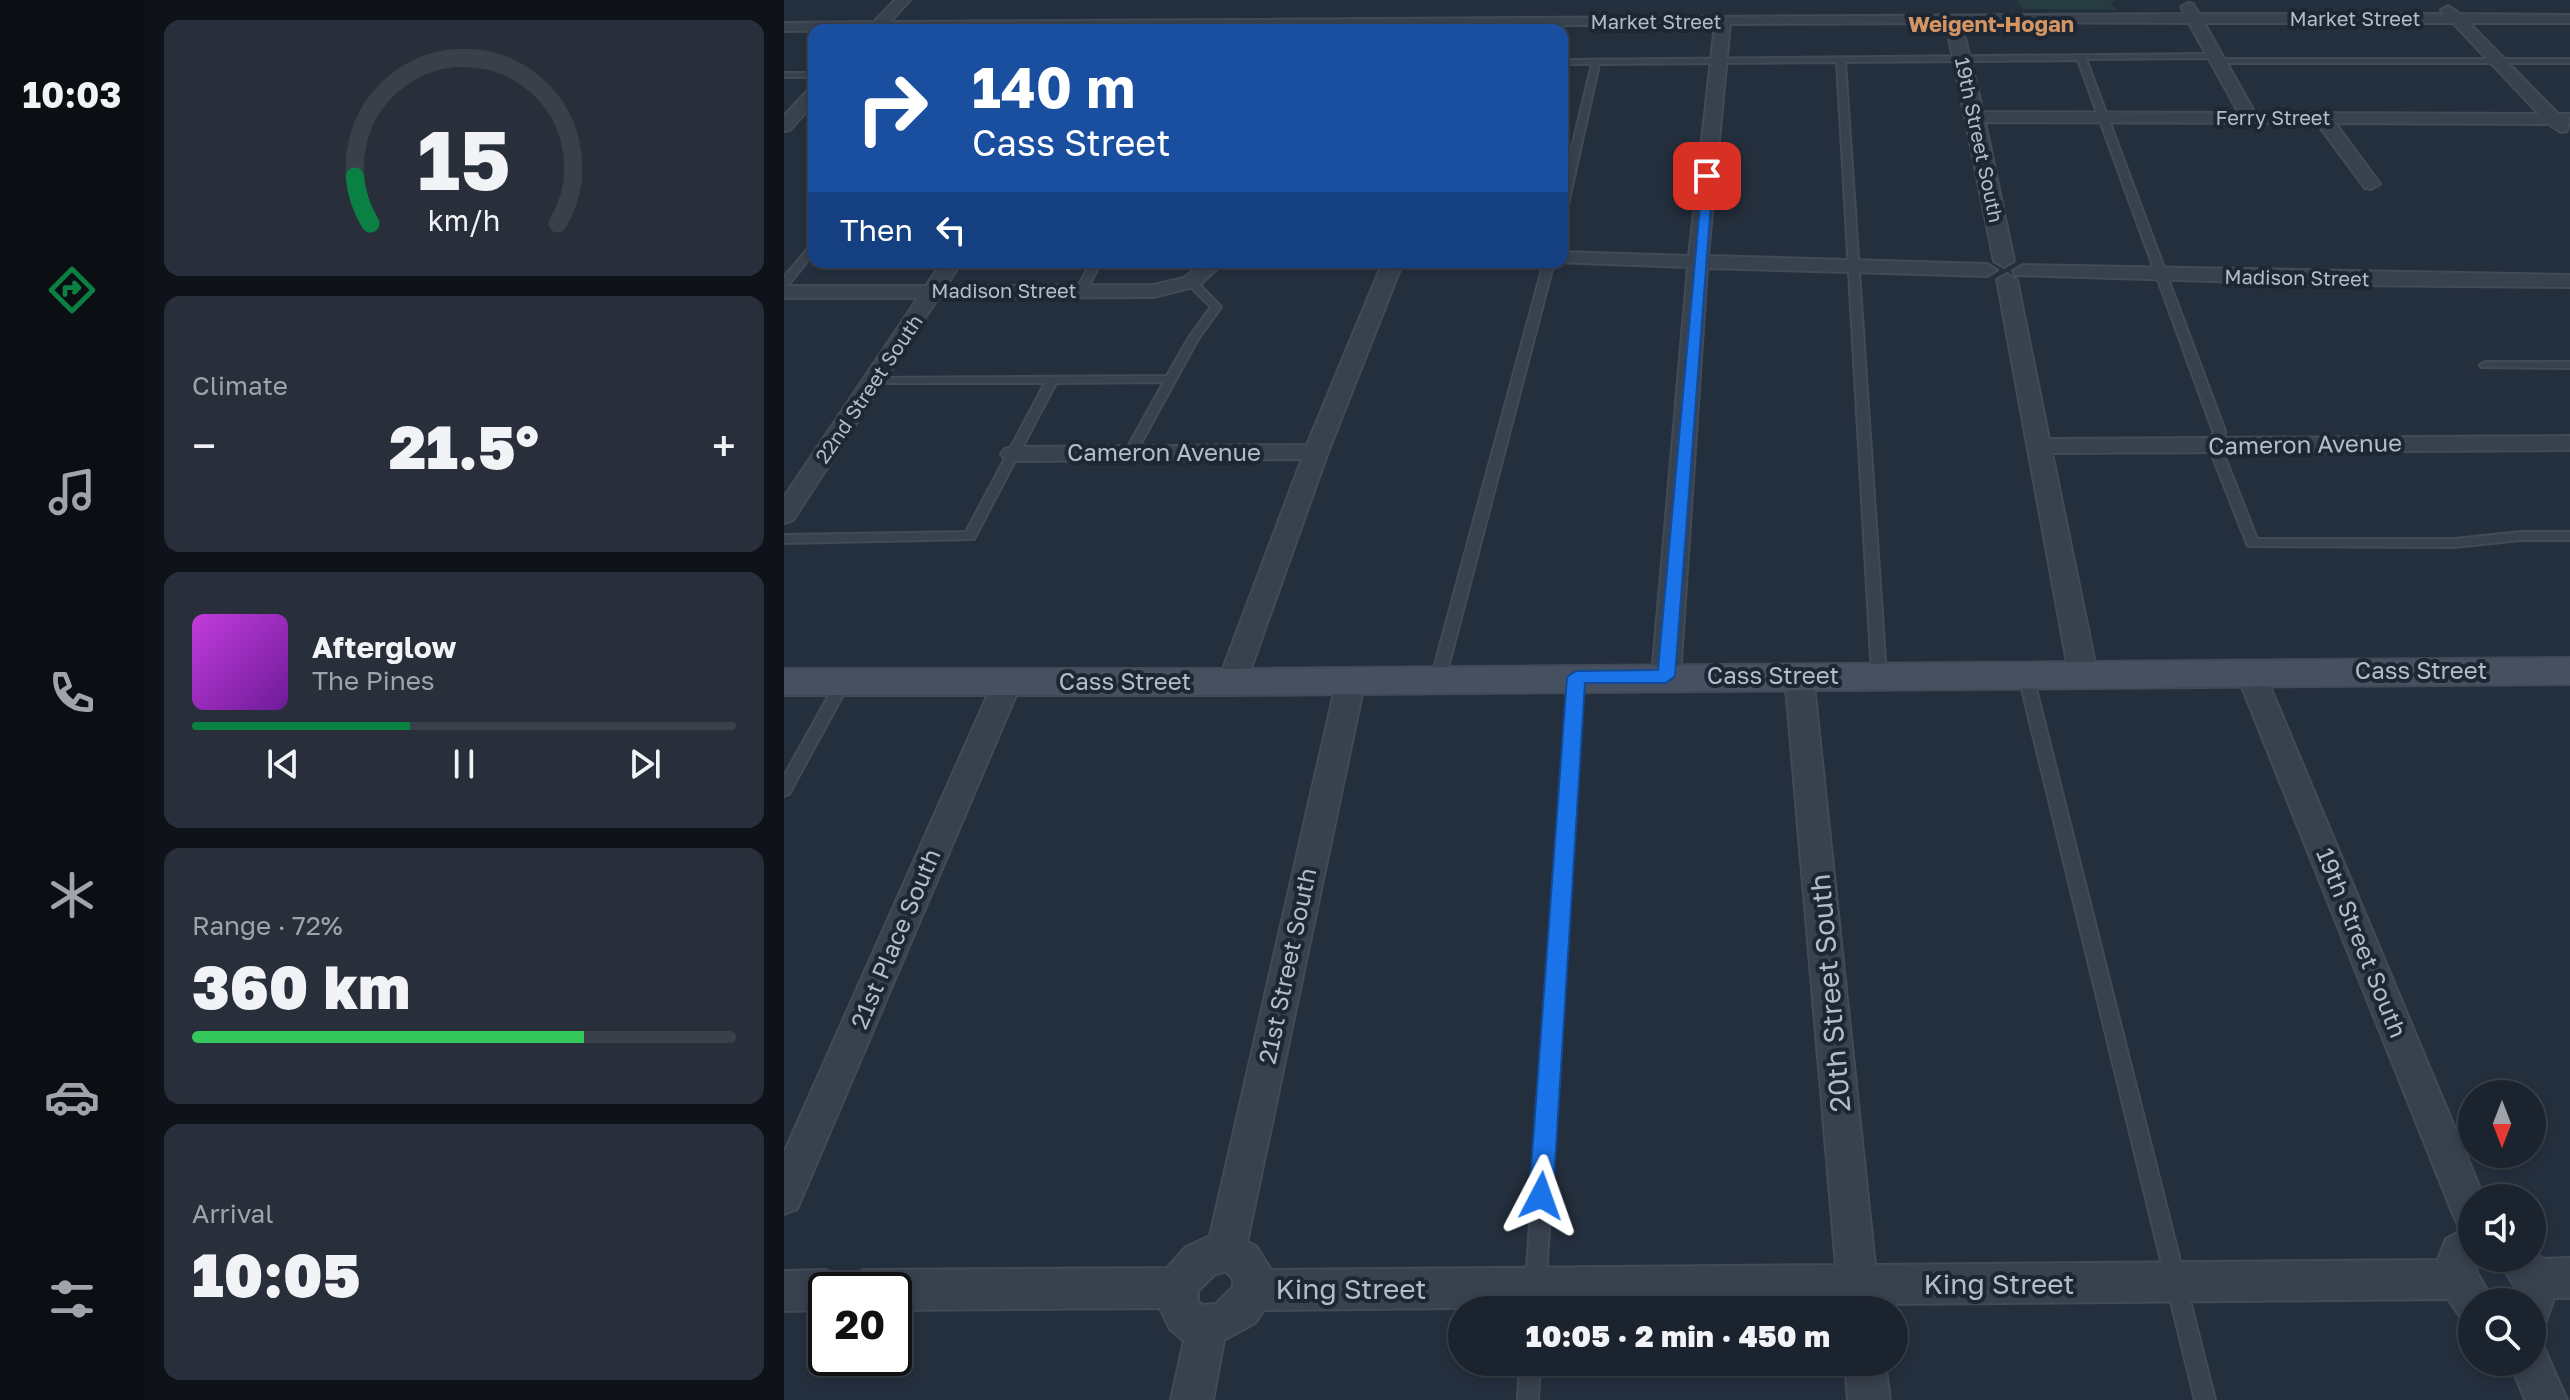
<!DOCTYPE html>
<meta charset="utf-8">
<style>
:root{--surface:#1b232e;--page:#282f3a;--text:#f1f3f6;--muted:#a0a4aa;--line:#39404a;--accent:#0b8043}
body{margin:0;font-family:"Golos Text",sans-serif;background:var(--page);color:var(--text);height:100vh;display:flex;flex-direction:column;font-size:30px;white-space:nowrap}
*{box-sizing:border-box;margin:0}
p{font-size:26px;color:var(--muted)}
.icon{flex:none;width:44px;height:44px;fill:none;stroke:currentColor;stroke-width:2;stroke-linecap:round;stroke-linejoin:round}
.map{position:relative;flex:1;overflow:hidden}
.sheet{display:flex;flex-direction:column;gap:20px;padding:20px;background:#0f1319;width:640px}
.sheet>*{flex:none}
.top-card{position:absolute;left:24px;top:24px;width:760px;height:244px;border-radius:16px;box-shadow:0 4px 12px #0003,0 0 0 2px var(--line);background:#1a4fa0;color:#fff;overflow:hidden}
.needle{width:52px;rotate:180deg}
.buttons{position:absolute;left:1674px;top:1080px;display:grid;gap:16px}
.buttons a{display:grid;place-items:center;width:88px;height:88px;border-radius:50%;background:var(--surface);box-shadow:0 4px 12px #0003,0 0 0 2px var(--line);font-size:40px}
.speed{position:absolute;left:24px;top:1272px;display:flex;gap:16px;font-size:40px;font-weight:700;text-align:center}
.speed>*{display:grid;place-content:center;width:104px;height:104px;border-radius:50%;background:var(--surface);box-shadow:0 4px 12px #0003,0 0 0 2px var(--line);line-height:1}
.speed .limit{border:4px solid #111;border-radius:12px;background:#fff;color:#111}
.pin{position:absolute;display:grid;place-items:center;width:68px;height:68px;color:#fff;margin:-34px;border-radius:16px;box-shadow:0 4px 12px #0006}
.me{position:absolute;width:88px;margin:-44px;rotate:4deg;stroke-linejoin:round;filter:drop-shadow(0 0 6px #0008)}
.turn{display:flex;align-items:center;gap:28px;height:168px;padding:0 32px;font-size:36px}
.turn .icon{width:104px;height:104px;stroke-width:2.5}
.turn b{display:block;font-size:56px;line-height:68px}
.then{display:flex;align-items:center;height:76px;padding:0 32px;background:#0003;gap:16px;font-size:30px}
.big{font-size:60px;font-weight:800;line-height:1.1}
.sheet .card{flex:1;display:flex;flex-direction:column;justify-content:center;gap:12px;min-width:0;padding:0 28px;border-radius:16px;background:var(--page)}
.sheet .dial{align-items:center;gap:0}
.dial svg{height:208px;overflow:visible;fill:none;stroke:var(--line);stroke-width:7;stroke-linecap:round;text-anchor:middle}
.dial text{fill:var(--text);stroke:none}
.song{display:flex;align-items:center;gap:24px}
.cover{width:96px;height:96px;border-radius:12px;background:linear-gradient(135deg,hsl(290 70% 55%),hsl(280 70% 35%))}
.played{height:8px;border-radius:4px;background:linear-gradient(90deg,var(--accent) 40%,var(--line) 40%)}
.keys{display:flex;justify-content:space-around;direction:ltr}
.heat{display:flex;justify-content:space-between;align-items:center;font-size:44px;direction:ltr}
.charge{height:12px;border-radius:6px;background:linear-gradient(90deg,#34c759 72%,var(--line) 0)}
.trip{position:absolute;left:664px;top:1296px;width:460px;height:80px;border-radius:40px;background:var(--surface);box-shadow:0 4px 12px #0003,0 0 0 2px var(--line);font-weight:800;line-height:80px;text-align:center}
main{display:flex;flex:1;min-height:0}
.menu{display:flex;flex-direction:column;width:144px;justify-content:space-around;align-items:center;background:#0b0e12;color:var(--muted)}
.menu .icon{width:56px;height:56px}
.menu .active{color:var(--accent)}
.menu b{font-size:36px;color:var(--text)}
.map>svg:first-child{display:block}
</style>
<main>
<nav class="menu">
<b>10:03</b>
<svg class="icon active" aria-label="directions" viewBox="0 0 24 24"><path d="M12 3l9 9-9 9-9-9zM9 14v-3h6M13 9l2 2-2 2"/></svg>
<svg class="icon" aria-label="music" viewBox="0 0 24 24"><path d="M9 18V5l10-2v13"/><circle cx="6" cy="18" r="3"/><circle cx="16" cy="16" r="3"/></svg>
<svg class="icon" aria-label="phone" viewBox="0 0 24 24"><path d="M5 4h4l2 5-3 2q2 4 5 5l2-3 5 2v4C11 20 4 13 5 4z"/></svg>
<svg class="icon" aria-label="climate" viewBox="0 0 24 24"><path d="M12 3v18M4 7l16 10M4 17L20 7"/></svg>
<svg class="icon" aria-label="car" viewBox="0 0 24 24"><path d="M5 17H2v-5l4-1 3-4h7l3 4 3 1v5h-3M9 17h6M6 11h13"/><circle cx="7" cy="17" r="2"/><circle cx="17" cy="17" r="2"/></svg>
<svg class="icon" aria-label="filters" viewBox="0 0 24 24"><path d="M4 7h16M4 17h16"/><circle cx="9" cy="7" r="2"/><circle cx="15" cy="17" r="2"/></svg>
</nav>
<section class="sheet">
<div class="card dial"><svg viewBox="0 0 100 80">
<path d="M14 69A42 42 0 1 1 86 69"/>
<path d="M14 69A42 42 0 0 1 8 51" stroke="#0b8043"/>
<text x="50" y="56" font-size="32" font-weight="700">15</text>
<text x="50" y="72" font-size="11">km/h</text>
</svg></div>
<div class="card"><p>Climate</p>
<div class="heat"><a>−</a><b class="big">21.5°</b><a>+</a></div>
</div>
<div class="card">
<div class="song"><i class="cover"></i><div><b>Afterglow</b><p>The Pines</p></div></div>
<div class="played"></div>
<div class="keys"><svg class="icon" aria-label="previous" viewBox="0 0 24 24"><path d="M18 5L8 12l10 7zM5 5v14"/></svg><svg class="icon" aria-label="pause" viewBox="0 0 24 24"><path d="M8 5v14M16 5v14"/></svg><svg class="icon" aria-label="next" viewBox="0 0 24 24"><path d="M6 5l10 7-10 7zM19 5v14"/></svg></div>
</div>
<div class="card"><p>Range · 72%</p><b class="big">360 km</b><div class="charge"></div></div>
<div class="card"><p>Arrival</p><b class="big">10:05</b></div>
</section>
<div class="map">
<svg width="1786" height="1400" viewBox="0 0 1786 1400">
<rect width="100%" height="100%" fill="#242f3e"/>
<path fill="#263c3f" d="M1233,0H1332L1326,2L1333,10L1238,9Z"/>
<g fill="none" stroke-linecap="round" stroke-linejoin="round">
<g stroke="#414a57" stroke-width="4">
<path id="lane" d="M1423,54L1442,59H1786V63H1442L1423,58L1302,59L1441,431L1440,455L1473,539H1670L1737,532H1786V540H1737L1670,547L1464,546L1428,455L1429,431L1294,60L1061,62L1102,675L1095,680L1090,678L1088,675L1053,62L815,64L783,209L778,212V189L808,64H778V60Z
M0,73H30V77H0Z
M30,244V253L4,285L0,286V277L27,245Z
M307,262H317L301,293H293L292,291Z
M760,262H770L661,679L654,684L647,679Z
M407,279L411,280L437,307L414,339L351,454H343L341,452L380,382L272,383L190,539L0,543V535L182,532L261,383H91L87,382V378L383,376L404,339L427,307L402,282Z
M1701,362H1786V368L1697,367L1696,365Z
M1241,668L1248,673L1431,1400H1411L1234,673Z
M792,672L799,677L760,1310H740L785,677Z
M59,677L66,682L5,794L0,796V776L54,679Z
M736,1362H756L754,1400H734Z"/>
</g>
<g stroke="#414a57" stroke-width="4">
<path id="street" d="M111,0H126L106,22L1401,14L1397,7L1404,3L1409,4L1415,14H1660L1657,10L1664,6L1676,14L1786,15V23H1685L1774,114H1786L1783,131L1777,132L1765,124L1551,123L1596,184L1587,189L1581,188L1533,123L1201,122L1230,261L1220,267L1210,261L1162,23L946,24L924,256L1203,264L1213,270L1203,276L923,268L896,676L892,683L882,686L872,683L868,676L904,267L771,262H778V252L905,256L931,24L0,31V23L90,22ZM1177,22L1405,23L1455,113L1199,112ZM1420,23H1669L1755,114L1471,113Z
M30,88V103L6,130L0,131V116L24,90Z
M158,262H178L162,286L369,285L400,278L419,262H441L414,286L369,297L154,298L9,520L0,523V497L134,298H0V286H142Z
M599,262H619L544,452L462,682L458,689L448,692L438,689L434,682L518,459L229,461L221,459L217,454L221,449L229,447L523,445Z
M1239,265L1786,275V287L1561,285L1232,275L1229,271Z
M1223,274L1233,280L1265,439L1786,436V450L1268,453L1313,673L1309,680L1299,683L1289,680L1285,673L1213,280Z
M1466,662L1476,665L1480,672L1700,1198H1688V1258H1702L1692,1265L1693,1273L1710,1302H1688V1321L1676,1316L1664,1299L1095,1304L1096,1310H1056V1304L480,1310L471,1323L440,1340L429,1400H387L400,1341L386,1329L376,1308L110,1310V1290H42V1310L0,1311V1271L42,1270L56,1276L61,1288L66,1276L80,1270L383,1268L402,1247L426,1236L553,680L557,673L567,670L577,673L581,680L463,1242L472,1246L487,1270L1052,1265L1001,676L1005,669L1015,666L1025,669L1029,676L1091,1265L1654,1260L1662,1239L1680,1229L1675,1227L1669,1214L1452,672L1456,665ZM441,1271L449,1279V1287L432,1304L418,1305L414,1301V1291L430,1275Z
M224,671L234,674L238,681L13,1209L0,1214V1153L210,681L214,674Z
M1748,1247L1758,1259L1786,1258V1298H1770L1762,1321L1748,1327V1302H1730L1731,1287L1713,1258H1748Z
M1748,1342L1760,1348L1783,1400H1741L1726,1362H1748Z
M1061,1362H1101L1106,1400H1064Z"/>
</g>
<g stroke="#414a57" stroke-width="4">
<path id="secondary" d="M1786,658V684L448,695H0V669H448Z"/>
</g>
<use href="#lane" fill="#38414e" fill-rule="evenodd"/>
<use href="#street" fill="#38414e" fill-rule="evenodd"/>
<use href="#secondary" fill="#465061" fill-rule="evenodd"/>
</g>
<path fill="#1a73e8" stroke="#114b97" stroke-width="2" d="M919,173L929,176L891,676L882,683H801L769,1196L766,1205L757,1208L749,1205L745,1196L783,677L792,671L874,670Z"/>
<g text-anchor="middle" stroke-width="8" stroke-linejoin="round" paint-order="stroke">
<g font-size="20" fill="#b4bcc9" stroke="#1d2633">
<text x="1571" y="26">Market Street</text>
<text x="872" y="29">Market Street</text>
<text x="1489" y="125">Ferry Street</text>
<text transform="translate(1195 140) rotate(78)" y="7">19th Street South</text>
<text transform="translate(1513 278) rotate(1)" y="7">Madison Street</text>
<text x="220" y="298">Madison Street</text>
<text transform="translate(85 389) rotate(-56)" y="7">22nd Street South</text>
</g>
<g font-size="22" font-weight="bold" fill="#d59563" stroke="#1d2633">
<text x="1207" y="32">Weigent-Hogan</text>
</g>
<g font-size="24" fill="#b4bcc9" stroke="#1d2633">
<text transform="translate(1521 445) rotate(-1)" y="8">Cameron Avenue</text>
<text x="380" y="461">Cameron Avenue</text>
<text x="1637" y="679">Cass Street</text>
<text x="989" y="684">Cass Street</text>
<text x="341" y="690">Cass Street</text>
<text transform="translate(112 939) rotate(-67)" y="8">21st Place South</text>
<text transform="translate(1577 943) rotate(68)" y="8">19th Street South</text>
<text transform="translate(504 966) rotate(-78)" y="8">21st Street South</text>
</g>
<g font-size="28" fill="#b4bcc9" stroke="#1d2633">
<text transform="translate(1046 993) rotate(-95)" y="10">20th Street South</text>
<text x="1215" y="1294">King Street</text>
<text x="567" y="1299">King Street</text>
</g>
</g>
</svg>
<div class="buttons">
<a><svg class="needle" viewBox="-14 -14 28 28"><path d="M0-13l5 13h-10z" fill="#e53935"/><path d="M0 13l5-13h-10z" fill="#a0a4aa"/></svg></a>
<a><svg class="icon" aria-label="sound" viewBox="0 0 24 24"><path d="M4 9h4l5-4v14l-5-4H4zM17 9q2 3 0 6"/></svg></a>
<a><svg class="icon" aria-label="search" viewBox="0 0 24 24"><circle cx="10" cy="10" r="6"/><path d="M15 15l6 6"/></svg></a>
</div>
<div class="speed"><div class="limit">20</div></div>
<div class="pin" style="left:923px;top:176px;background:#d93025"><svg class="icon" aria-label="arrive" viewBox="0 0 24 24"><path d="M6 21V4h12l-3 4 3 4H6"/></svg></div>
<svg class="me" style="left:757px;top:1196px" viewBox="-20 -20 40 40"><path d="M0-17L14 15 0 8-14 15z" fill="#1a73e8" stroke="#fff" stroke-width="4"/></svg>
<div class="trip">10:05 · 2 min · 450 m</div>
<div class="top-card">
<div class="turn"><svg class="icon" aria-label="right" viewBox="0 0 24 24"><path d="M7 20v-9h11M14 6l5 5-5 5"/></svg><div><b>140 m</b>Cass Street</div></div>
<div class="then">Then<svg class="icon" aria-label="left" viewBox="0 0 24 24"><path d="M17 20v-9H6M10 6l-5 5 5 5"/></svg></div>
</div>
</div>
</main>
